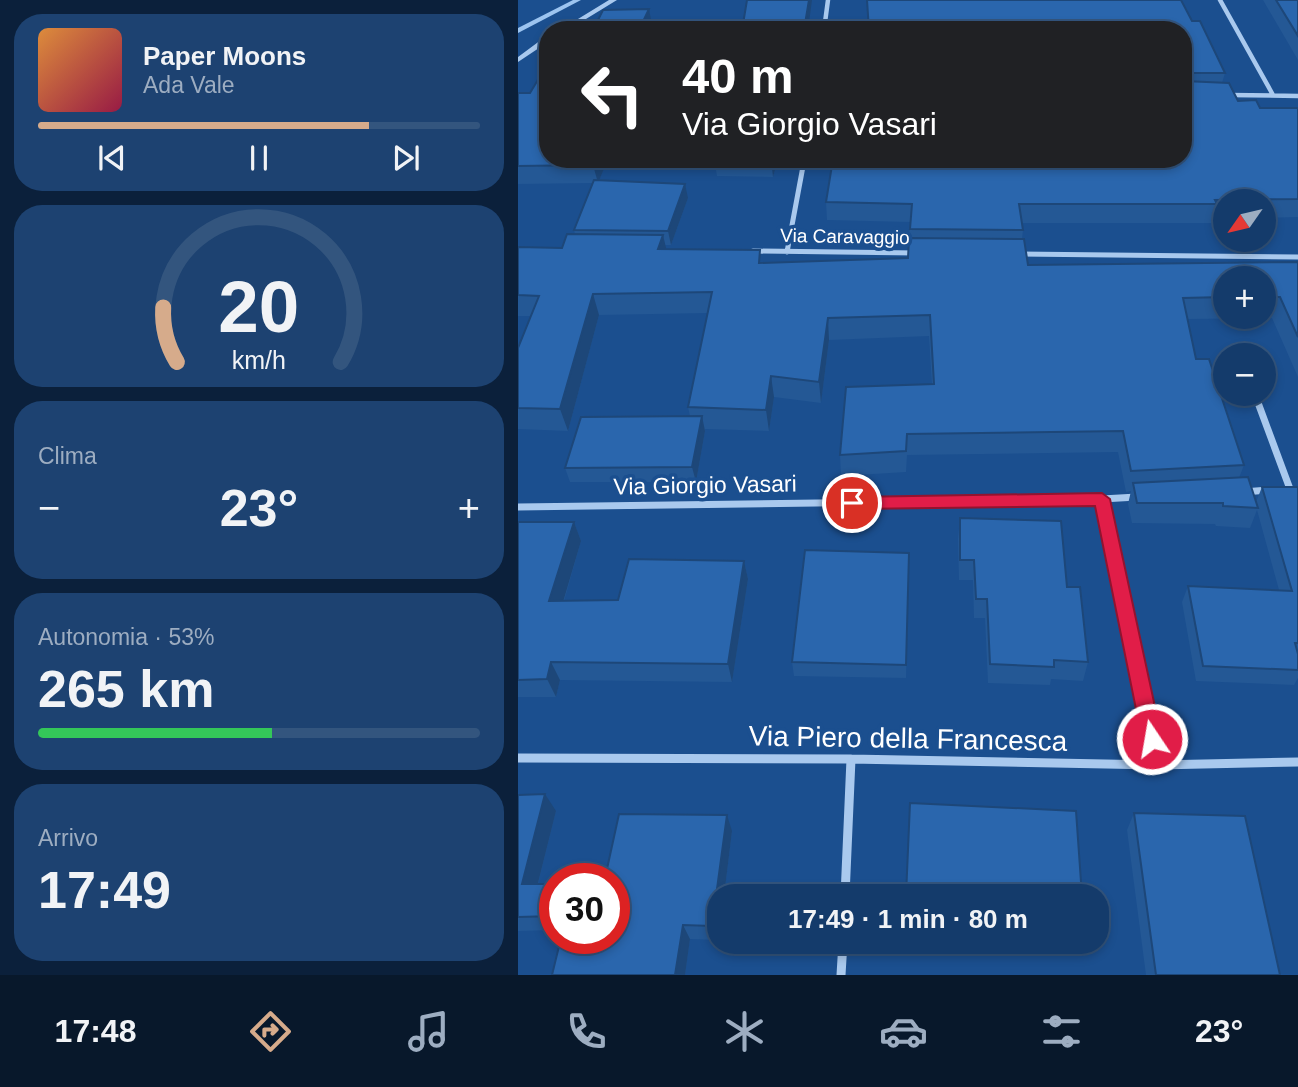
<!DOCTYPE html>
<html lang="it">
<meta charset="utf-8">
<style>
:root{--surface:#143b6b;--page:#1d4271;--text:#f1f3f6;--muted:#9dadc1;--line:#33557e;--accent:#d6ab8b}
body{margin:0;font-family:Arial,sans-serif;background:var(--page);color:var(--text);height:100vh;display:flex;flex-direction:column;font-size:26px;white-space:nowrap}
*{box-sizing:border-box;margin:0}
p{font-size:23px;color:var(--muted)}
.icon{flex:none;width:38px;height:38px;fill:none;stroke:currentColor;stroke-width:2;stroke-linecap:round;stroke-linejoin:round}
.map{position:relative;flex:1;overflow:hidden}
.details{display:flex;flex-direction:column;gap:14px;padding:14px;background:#0b203b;width:518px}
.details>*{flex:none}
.top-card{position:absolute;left:21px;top:21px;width:653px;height:147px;border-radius:28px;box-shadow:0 4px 10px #0003,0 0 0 2px var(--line);background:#202124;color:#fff;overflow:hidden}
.needle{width:46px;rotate:236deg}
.tools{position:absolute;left:695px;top:189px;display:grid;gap:14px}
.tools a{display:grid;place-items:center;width:63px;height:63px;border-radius:50%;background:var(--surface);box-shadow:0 4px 10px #0003,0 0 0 2px var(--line);font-size:35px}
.speed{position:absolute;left:21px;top:863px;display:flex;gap:14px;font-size:35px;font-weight:700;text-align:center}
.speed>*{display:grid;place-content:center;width:91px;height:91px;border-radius:50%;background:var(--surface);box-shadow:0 4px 10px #0003,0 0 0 2px var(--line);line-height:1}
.speed .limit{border:10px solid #d22;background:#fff;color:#111}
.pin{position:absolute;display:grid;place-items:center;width:60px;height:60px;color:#fff;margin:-30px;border:4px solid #fff;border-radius:50%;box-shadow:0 2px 7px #0007}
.me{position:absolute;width:77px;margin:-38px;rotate:348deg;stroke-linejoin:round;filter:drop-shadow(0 0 5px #0008)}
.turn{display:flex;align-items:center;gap:24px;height:147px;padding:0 28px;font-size:32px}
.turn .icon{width:91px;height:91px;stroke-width:2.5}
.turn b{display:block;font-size:49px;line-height:60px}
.big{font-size:52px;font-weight:700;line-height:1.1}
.details .card{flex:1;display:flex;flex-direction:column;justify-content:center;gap:10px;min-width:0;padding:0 24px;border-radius:28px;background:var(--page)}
.details .dial{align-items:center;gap:0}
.dial svg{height:182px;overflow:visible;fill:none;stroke:var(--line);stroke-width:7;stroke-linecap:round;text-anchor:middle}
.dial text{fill:var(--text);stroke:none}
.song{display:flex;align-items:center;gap:21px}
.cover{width:84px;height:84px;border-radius:10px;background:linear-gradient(135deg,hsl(30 70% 55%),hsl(340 70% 35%))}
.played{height:7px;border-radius:4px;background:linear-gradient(90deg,var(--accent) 75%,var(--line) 75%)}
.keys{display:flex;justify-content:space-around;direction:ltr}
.heat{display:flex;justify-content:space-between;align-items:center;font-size:38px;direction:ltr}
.charge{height:10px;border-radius:5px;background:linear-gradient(90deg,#34c759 53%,var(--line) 0)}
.trip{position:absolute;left:189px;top:884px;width:402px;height:70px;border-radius:28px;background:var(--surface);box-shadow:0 4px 10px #0003,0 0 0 2px var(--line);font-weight:700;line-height:70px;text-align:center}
.dock{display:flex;height:112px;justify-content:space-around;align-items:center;background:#08182b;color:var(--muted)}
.dock .icon{width:49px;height:49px}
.dock .selected{color:var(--accent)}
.dock b{font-size:32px;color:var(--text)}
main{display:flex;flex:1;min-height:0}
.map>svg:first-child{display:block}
</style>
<main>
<section class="details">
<div class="card">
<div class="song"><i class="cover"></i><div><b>Paper Moons</b><p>Ada Vale</p></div></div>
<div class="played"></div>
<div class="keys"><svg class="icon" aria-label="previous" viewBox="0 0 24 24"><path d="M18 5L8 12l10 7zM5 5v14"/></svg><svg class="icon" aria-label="pause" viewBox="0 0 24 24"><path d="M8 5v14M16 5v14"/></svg><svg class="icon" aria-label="next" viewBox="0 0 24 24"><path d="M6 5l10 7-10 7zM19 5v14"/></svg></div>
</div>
<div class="card dial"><svg viewBox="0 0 100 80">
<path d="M14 69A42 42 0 1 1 86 69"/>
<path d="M14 69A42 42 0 0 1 8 45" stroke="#d6ab8b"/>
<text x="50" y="56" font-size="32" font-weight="700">20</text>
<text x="50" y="72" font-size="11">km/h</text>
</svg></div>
<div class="card"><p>Clima</p>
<div class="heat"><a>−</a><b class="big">23°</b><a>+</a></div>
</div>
<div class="card"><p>Autonomia · 53%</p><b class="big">265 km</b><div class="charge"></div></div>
<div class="card"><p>Arrivo</p><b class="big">17:49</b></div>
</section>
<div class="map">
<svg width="780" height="975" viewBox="0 0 780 975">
<rect width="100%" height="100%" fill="#1b4f8f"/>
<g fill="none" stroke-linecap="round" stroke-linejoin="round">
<path fill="#9cc4f0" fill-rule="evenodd" d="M55,0H63L0,33V28Z"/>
<path stroke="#a9c9ee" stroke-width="4.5" d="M702,0L755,95
M306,30L310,0
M711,95L780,96
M285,163L286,159"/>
<path stroke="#a9c9ee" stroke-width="5" d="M235,251L398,253
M269,252L286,161
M501,254L780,257"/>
<path stroke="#a9c9ee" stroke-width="7" d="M739,400L772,489L767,490
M725,492L751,490
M584,499L619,497
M0,507L584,499L612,636"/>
<path stroke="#a9c9ee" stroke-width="9" d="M612,634L639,765
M0,758L333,759L639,765L780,762
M327,896L333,759
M323,975L325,942"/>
<path fill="#a9c9ee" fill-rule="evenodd" d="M91,0H99L50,30H42Z
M27,37H30V42L0,62V57Z"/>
</g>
<path fill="#245895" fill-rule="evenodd" d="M745,0H780V60Z
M674,21L707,73L704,83L720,101L742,108H780V217L746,218V201H707V218H695L694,223H504L505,230L504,239L510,265L780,262V377L754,318L669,319L678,359L726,465L721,478L738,502L744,487H780V678L776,685L678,681L664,602L670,586L761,590L739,510L732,528L698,526L697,524L614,523L610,504L613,491L608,492L600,452L389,455L388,472L323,476L322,455L414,384L411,336L311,340L303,403L256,397L251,431L187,429V431L178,482H52L47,468L172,416L170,407L190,313L81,315L50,431L0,429V348L13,316H0V247L44,248L57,234L56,230L75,183L0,184V93L30,159H90L81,180L170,198L153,245H147L148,249L244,263L390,258L392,222L309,220L308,202L665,30ZM707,278H746V317H707Z
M196,159H260L255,177L199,176Z
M442,518L549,587L570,662L565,681L533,679L532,685L470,683L467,618H456L455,580H441L440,539Z
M0,522H56L63,541L46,601L100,600L226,561L230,579L214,682L42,680L38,697H0Z
M391,553L388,678L276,676L274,662Z
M0,795L38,811L20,884H37V930L0,931Z
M616,813L762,975H628L609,830Z
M214,831L206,896H201L200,940L172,939L167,975H34Z"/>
<path fill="#1d4779" d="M291,0H294L290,30H286Z
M131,9L134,25L132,30H121Z
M78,159H90L80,183L75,165Z
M253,159H260L255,177Z
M167,184L170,198L153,245L150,231Z
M145,235L150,256L140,249Z
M75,294L81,315L50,431L42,409Z
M310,318L311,340L303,403L301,382Z
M253,376L256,397L251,431L248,410Z
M184,416L187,431L178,482L174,467Z
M56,522L63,541L40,619L31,601Z
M226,561L230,579L214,682L210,664Z
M33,662L42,680L38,697L29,679Z
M27,794L38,811L16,899L4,884Z
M209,815L214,831L206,896H201V931L200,940L194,926Z
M165,925L172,939L167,975H157Z"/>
<path fill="#2a66ad" stroke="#1d4779" stroke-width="2" d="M229,0H291L286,30H224Z
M349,0H663L674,21H682L707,73H668L665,76V30H351Z
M758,0H780V36Z
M131,9L121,30H75L85,10Z
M30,63V159H78L75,165L0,166V93H12Z
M665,80L666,81L711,83L720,101L738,100L742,108H780V199L697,200L699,204H501L505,230L392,229L394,204L308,202L315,159H665Z
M76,180L167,184L150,231L56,230Z
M49,234L145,235L140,249L242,250L241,263L390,258L391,238L506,239L510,265L780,262V337L762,297H746V278H707V297L665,298L678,359H691L726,465L613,471L605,431L389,434L388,451L322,455L328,387L416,384L412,315L310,318L301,382L253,376L248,410L170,407L194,292L75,294L42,409L0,408V348L21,296L0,295V247L44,248Z
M184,416L174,467L47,468L63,417Z
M730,477L740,508L705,506V503H619L615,483Z
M744,487H780V643H777L780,654V670L685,666L670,586L774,591Z
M442,518L543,521L549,587H562L570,662L536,660V667L472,664L469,599H458L456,560H442Z
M0,522H56L31,601L100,600L111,559L226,561L210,664L33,662L29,679L0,680Z
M287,550L391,553L388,665L274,662Z
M27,794L4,884H37V916L0,917V795Z
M392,803L558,811L564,896H388Z
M616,813L727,816L762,975H638Z
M101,814L209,815L194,926L165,925L157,975H34L43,938H96V878H87Z"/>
<path fill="#e11d48" stroke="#92132f" stroke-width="2" d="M584,493L592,499L644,739L641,745L634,748L627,745L624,739L577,506L334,509L326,503L334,497Z"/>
<g text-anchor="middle" stroke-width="7" stroke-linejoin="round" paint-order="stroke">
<g font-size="19" fill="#fff" stroke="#1b4f8f">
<text transform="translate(327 236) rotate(1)" y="7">Via Caravaggio</text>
</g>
<g font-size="23" fill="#fff" stroke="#1b4f8f">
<text transform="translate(187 485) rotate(-1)" y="8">Via Giorgio Vasari</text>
</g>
<g font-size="28" fill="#fff" stroke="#1b4f8f">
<text transform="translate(390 738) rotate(1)" y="10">Via Piero della Francesca</text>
</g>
</g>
</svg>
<div class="tools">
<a><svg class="needle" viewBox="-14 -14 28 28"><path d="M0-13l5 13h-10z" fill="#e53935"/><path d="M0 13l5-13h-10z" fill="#9dadc1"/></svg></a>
<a>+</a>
<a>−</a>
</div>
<div class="speed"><div class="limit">30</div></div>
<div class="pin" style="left:334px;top:503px;background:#d93025"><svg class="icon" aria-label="arrive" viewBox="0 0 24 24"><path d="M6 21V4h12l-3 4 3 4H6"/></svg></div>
<svg class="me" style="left:634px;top:739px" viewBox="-20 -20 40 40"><circle r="17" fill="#e11d48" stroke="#fff" stroke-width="3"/><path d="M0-11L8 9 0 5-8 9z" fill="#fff"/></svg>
<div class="trip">17:49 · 1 min · 80 m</div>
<div class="top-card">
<div class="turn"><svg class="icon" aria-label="left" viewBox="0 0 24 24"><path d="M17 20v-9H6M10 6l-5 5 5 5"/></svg><div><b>40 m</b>Via Giorgio Vasari</div></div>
</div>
</div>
</main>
<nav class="dock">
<b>17:48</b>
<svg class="icon selected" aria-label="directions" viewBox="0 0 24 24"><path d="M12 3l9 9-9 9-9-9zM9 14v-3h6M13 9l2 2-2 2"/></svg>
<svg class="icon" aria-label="music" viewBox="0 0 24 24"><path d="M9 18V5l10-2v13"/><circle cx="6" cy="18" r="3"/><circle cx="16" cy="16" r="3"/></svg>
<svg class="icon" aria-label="phone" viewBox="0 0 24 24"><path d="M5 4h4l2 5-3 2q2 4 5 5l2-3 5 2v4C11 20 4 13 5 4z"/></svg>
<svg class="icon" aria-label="climate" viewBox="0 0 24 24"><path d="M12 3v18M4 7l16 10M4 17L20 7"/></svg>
<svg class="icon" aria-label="car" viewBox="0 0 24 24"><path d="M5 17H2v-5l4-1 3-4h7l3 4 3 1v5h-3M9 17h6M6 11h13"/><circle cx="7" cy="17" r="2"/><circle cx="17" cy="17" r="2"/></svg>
<svg class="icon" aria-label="filters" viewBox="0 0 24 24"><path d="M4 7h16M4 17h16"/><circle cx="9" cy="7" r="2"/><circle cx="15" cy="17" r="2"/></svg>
<b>23°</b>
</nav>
